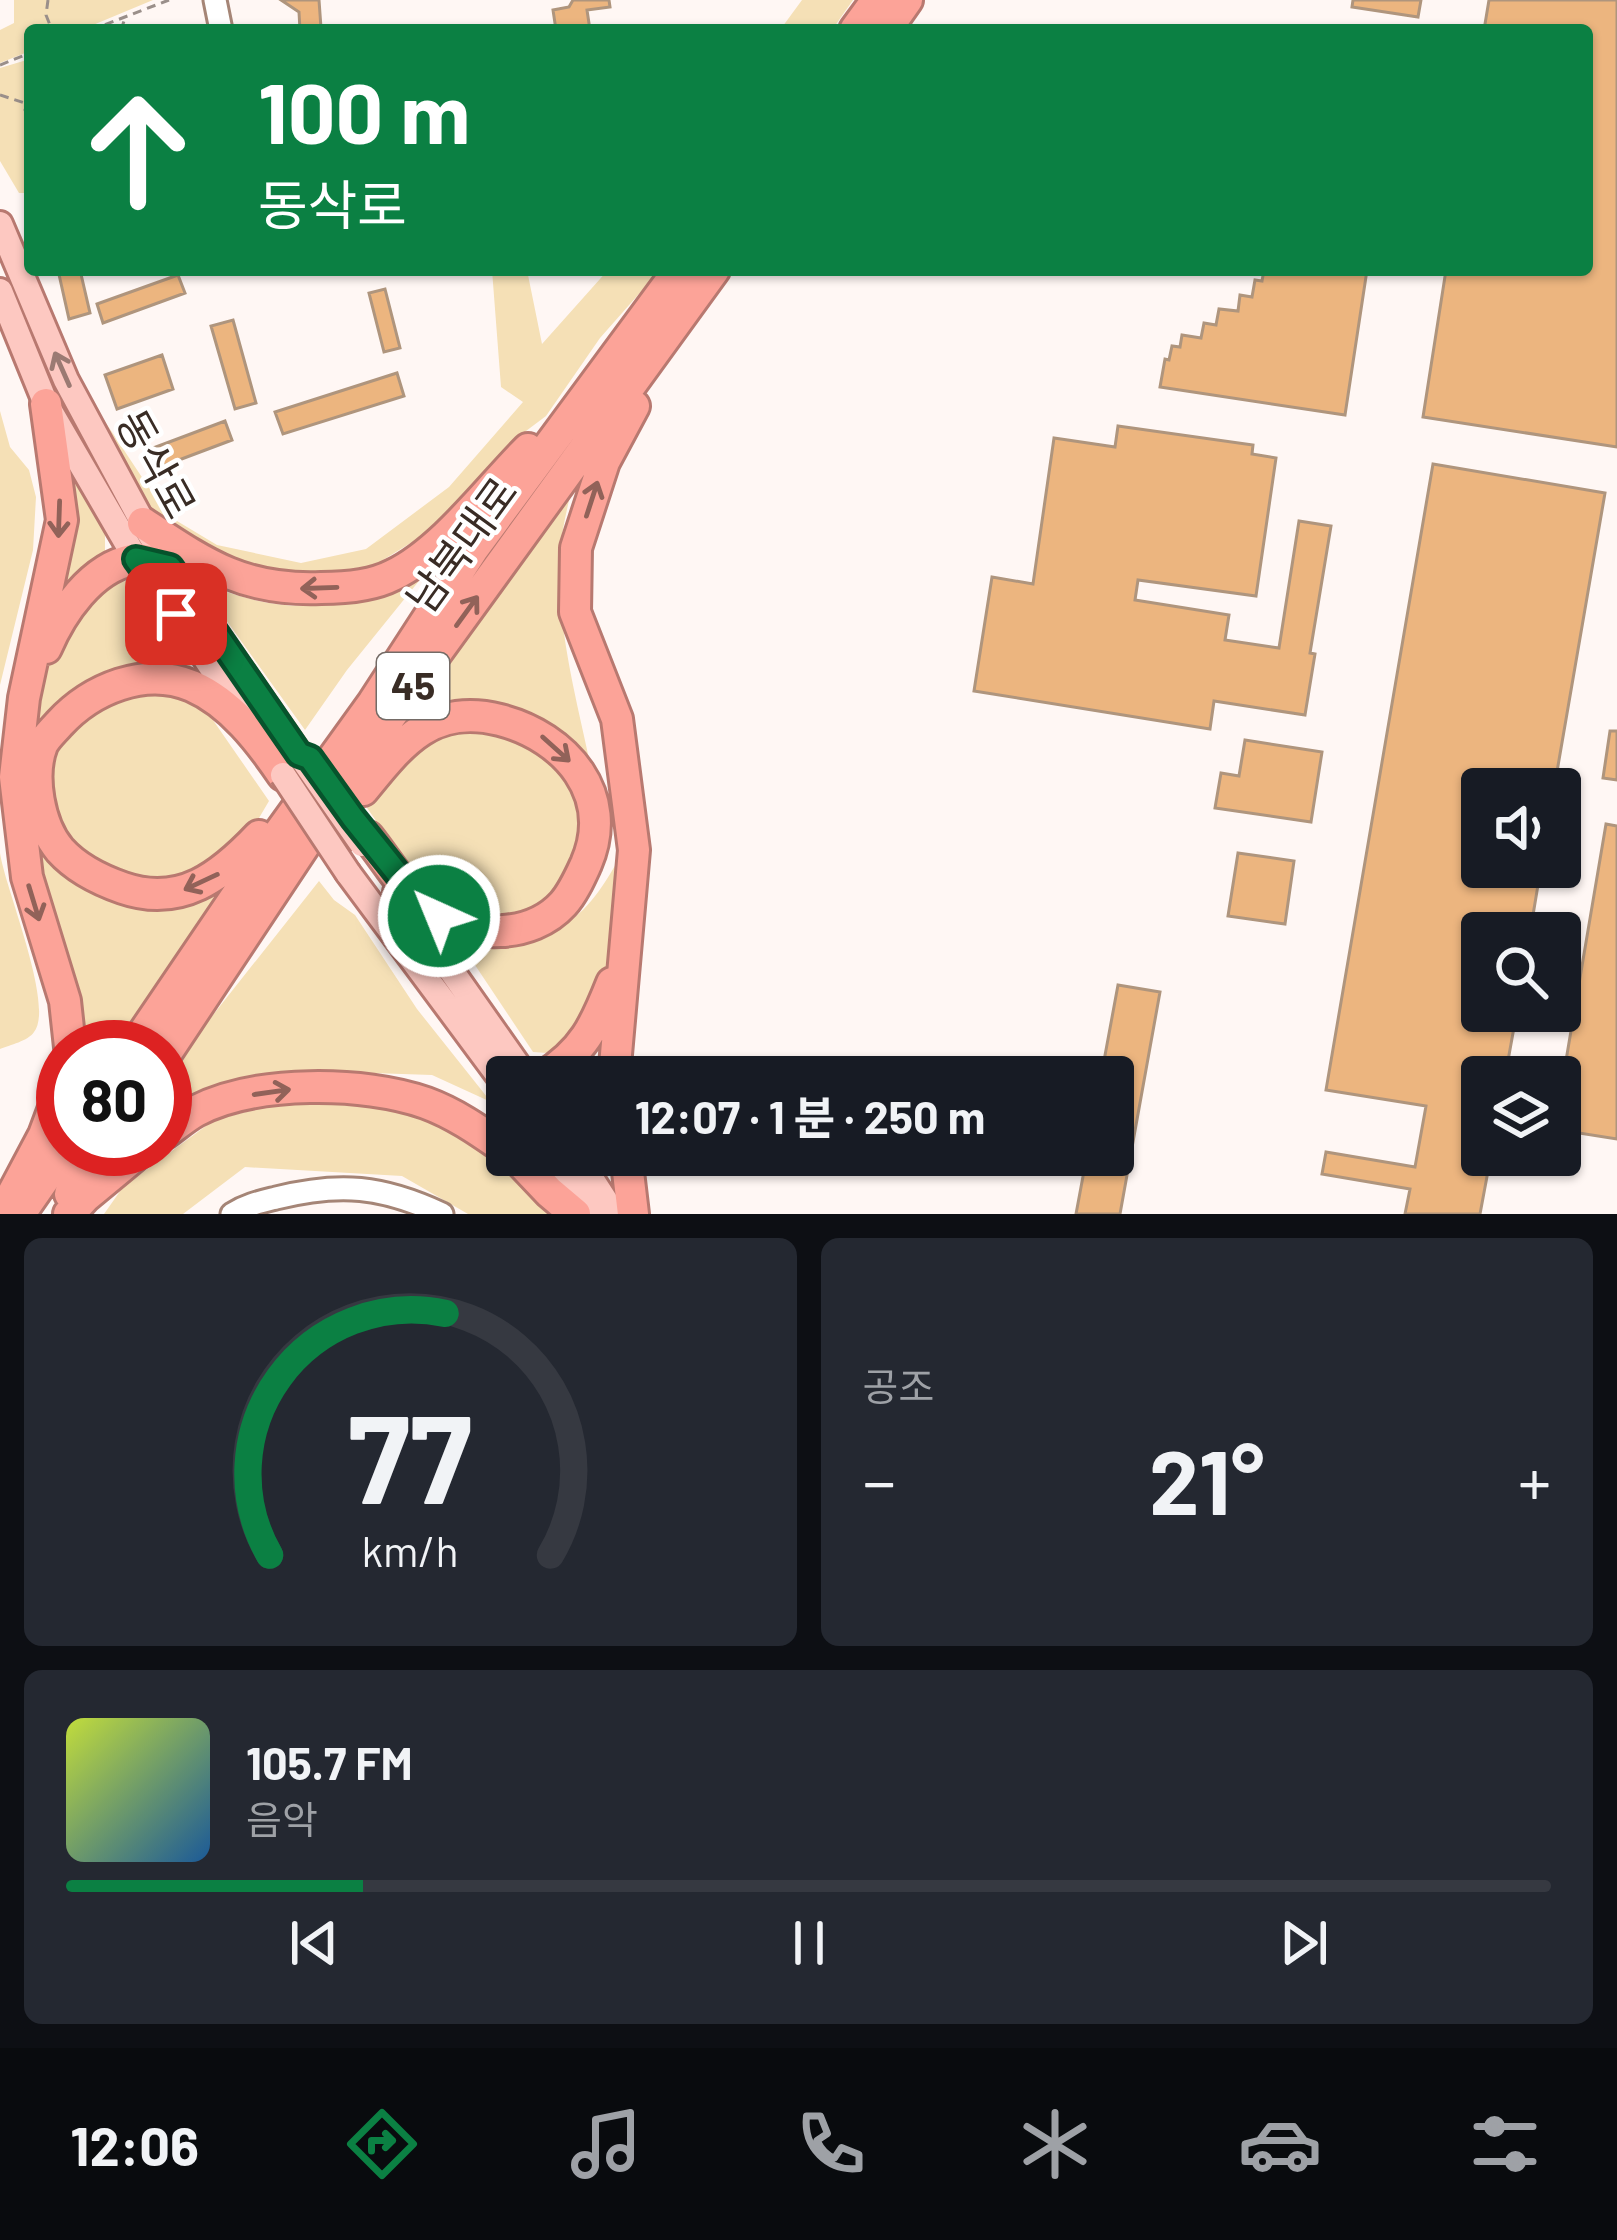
<!DOCTYPE html>
<html lang="ko">
<meta charset="utf-8">
<style>
:root{--surface:#171b24;--page:#242831;--text:#f1f3f6;--muted:#9ea1a6;--line:#363941;--accent:#0b8043}
body{margin:0;font-family:Barlow,"Noto Sans KR",sans-serif;background:var(--page);color:var(--text);height:100vh;display:flex;flex-direction:column;font-size:45px;white-space:nowrap}
*{box-sizing:border-box;margin:0}
p{font-size:39px;color:var(--muted)}
.icon{flex:none;width:66px;height:66px;fill:none;stroke:currentColor;stroke-width:2;stroke-linecap:round;stroke-linejoin:round}
.map{position:relative;height:1214px;overflow:hidden}
.panel{display:flex;flex-direction:column;gap:24px;padding:24px;background:#0d0f14;flex:1}
.panel>*{flex:none}
.guide{position:absolute;left:24px;top:24px;width:1569px;height:252px;border-radius:12px;box-shadow:0 3px 9px #0004;background:#0b8043;color:#fff;overflow:hidden}
.buttons{position:absolute;left:1461px;top:768px;display:grid;gap:24px}
.buttons a{display:grid;place-items:center;width:120px;height:120px;border-radius:12px;background:var(--surface);box-shadow:0 3px 9px #0004;font-size:60px}
.speed{position:absolute;left:36px;top:1020px;display:flex;gap:24px;font-size:60px;font-weight:700;text-align:center}
.speed>*{display:grid;place-content:center;width:156px;height:156px;border-radius:50%;background:var(--surface);box-shadow:0 3px 9px #0004;line-height:1}
.speed .limit{border:18px solid #d22;background:#fff;color:#111}
.pin{position:absolute;display:grid;place-items:center;width:102px;height:102px;color:#fff;margin:-51px;border-radius:24px;box-shadow:0 6px 18px #0006}
.me{position:absolute;width:132px;margin:-66px;rotate:316deg;stroke-linejoin:round;filter:drop-shadow(0 0 9px #0008)}
.turn{display:flex;align-items:center;gap:42px;height:252px;padding:0 36px;font-size:54px}
.turn .icon{width:156px;height:156px;stroke-width:2.5}
.turn b{display:block;font-size:84px;line-height:102px}
.big{font-size:90px;font-weight:700;line-height:1.1}
.panel .card{flex:1;display:flex;flex-direction:column;justify-content:center;gap:18px;min-width:0;padding:0 42px;border-radius:18px;background:var(--page)}
.panel .dial{align-items:center;gap:0}
.dial svg{height:312px;overflow:visible;fill:none;stroke:var(--line);stroke-width:7;stroke-linecap:round;text-anchor:middle}
.dial text{fill:var(--text);stroke:none}
.song{display:flex;align-items:center;gap:36px}
.cover{width:144px;height:144px;border-radius:18px;background:linear-gradient(135deg,hsl(70 70% 55%),hsl(210 70% 35%))}
.played{height:12px;border-radius:6px;background:linear-gradient(90deg,var(--accent) 20%,var(--line) 20%)}
.keys{display:flex;justify-content:space-around;direction:ltr}
.heat{display:flex;justify-content:space-between;align-items:center;font-size:66px;direction:ltr}
.panel .tiles{flex:1;display:grid;gap:24px;grid-template-columns:1fr 1fr}
.card:last-child{grid-column:span 2}
.trip{position:absolute;left:486px;top:1056px;width:648px;height:120px;border-radius:12px;background:var(--surface);box-shadow:0 3px 9px #0004;font-weight:700;line-height:120px;text-align:center}
.dock{display:flex;height:192px;justify-content:space-around;align-items:center;background:#090b0e;color:var(--muted)}
.dock .icon{width:84px;height:84px}
.dock .selected{color:var(--accent)}
.dock b{font-size:54px;color:var(--text)}
.map>svg:first-child{display:block}
</style>
<div class="map">
<svg width="1617" height="1214" viewBox="0 0 1617 1214">
<rect width="100%" height="100%" fill="#fff7f4"/>
<path fill="#f5e0b6" d="M14,0H153L81,30H30V51L0,63V30L14,23Z
M802,0H853L832,30H780Z
M30,59V193H19L0,161V68Z
M492,270H527L542,344L608,270H660L600,338L546,416L526,431L430,531L375,565L306,581L233,567L150,514L86,393L167,515L217,545L301,563L366,549L449,487L523,402L501,387Z
M0,411L10,447L29,470L36,497L33,550L0,685Z
M69,471L105,534V558L53,614Z
M570,496C565,518 560,539 560,562C557,637 581,714 595,788L566,743L415,718L398,728Z
M444,550L347,670L305,730L198,581C250,603 307,617 361,594C389,582 417,565 444,550Z
M127,581L133,586L208,690C187,682 168,674 146,674C60,671 12,747 39,825C41,832 43,844 48,851C59,867 90,885 108,891C164,910 180,906 230,877L114,1047H79L75,991L52,932L38,882L24,789L30,732L47,656L69,617L95,590L114,582Z
M161,691L206,710L269,801L246,840L202,873L172,882L102,874L52,825L46,763L56,738L107,695Z
M463,727L523,733L580,791L583,859L534,916L469,920L427,894L365,805L403,754Z
M0,853C5,888 55,1006 34,1032C28,1041 10,1045 0,1049Z
M616,864C617,897 615,959 603,989C595,1012 575,1034 562,1054L533,1052L449,926C474,927 536,935 556,928C583,918 602,888 616,864Z
M319,881L334,900L355,915L417,1009L491,1102L432,1075L342,1072L302,1074L165,1127V1083L209,1020Z
M307,1097L433,1116L489,1154L557,1214H468L402,1176L245,1167L183,1214H104L123,1187L214,1120Z"/>
<path fill="#ecb57f" stroke="#af957d" stroke-width="3" d="M281,0H319L321,28L300,30L299,12Z
M573,0H609L610,7L587,10L590,30H556L553,10L569,7Z
M1353,0H1421L1418,17L1352,7Z
M1489,0H1617V447L1423,417L1446,270H1587V30H1484Z
M58,270H80L90,313L69,319Z
M1264,270H1367L1345,415L1160,387L1165,359L1169,360L1172,346L1180,347L1182,335L1201,338L1204,323L1216,325L1219,309L1238,311L1240,295L1252,297L1255,280L1262,281Z
M178,275L185,293L103,323L97,304Z
M385,289L400,348L384,352L369,293Z
M233,320L256,403L235,409L211,326Z
M162,355L173,389L117,409L105,375Z
M397,373L404,396L283,434L275,412Z
M225,421L232,440L155,469L148,450Z
M1118,426L1253,445L1252,454L1276,458L1256,596L1138,580L1135,600L1229,615L1225,640L1279,648L1299,521L1331,526L1310,653L1315,654L1305,715L1214,701L1210,729L974,691L992,577L1033,584L1054,438L1115,447Z
M1433,464L1605,493L1554,789H1482V867H1541L1530,933H1482V1011H1517L1505,1077H1482V1155H1491L1480,1214H1405L1410,1189L1322,1174L1326,1152L1415,1167L1426,1106L1326,1090Z
M1610,731H1617V780L1603,778Z
M1245,740L1322,752L1311,822L1215,808L1221,773L1239,776Z
M1606,824L1617,826V1139L1560,1130V1096Z
M1238,853L1294,861L1285,924L1228,916Z
M1118,985L1160,992L1120,1214H1076L1087,1155H1113V1077H1101Z"/>
<g fill="none" stroke-linecap="round" stroke-linejoin="round">
<g stroke="#a58576" stroke-width="27">
<path id="minor" d="M215,0L221,30
M232,1214C246,1205 260,1202 276,1198C340,1182 382,1186 442,1214"/>
</g>
<g stroke="#b87970" stroke-width="30">
<path id="major" d="M0,224L66,380L143,523L170,567L299,754
M0,291L46,404L136,559L154,581L242,713
M348,873L507,1087
M396,892L526,1077
M552,1155L591,1214
M576,1155L614,1214"/>
</g>
<g stroke="#b87970" stroke-width="36">
<path id="highway" d="M855,30L877,0
M886,30L907,0
M46,404L62,520L24,698L15,777L27,877L65,1001L70,1047
M143,523C205,564 243,591 321,588C344,588 372,586 393,575C443,551 489,488 528,449
M46,648C61,613 91,568 132,560C143,558 158,564 170,567
M363,790C401,743 432,703 500,720C566,737 616,795 586,864C580,877 573,893 563,904C531,939 471,938 434,914C407,896 388,862 368,837
M259,836C221,876 181,908 123,888C100,880 77,869 60,850C39,825 30,776 42,745C46,737 53,731 59,724C91,689 145,666 192,686C231,703 260,741 283,775
M134,1047L275,839L373,703L473,549L679,270
M165,1055L384,725L714,270
M543,1077C584,1051 595,1026 612,983
M614,1077L634,850L617,719L575,612L576,548L604,462L634,406
M165,1133C175,1126 185,1117 196,1111C255,1080 364,1081 426,1103C456,1114 481,1132 507,1150
M514,1155L549,1192L575,1214
M626,1155L633,1214
M70,1194L102,1149
M24,1208L65,1149
M2,1214L44,1135L63,1084
M69,1214L85,1197L143,1149"/>
</g>
<path stroke="#9a8f8a" stroke-width="3" stroke-dasharray="9 6" stroke-linecap="butt" d="M48,0L46,15L52,30
M91,30L169,0
M121,30L125,18
M0,65L30,53
M0,95L25,103
M30,95L25,110L30,122"/>
<use href="#minor" stroke="#fff" stroke-width="21"/>
<use href="#major" stroke="#fdc8c1" stroke-width="24"/>
<use href="#highway" stroke="#fca398" stroke-width="30"/>
<g stroke="#b87970" stroke-width="30" stroke-linecap="butt">
<path id="major-bridge" d="M299,754L362,844
M283,775L348,873"/>
</g>
<use href="#major-bridge" stroke="#fdc8c1" stroke-width="24"/>
</g>
<defs><path id="oneway-shaft" d="M-6 0H5M1.5-3L5.5 0L1.5 3" fill="none" stroke-width="1.6" stroke-linecap="round" stroke-linejoin="round" transform="scale(3)"/></defs>
<use stroke="#9b7a73" href="#oneway-shaft" transform="translate(62 369) rotate(-114)"/>
<g stroke="#916259">
<use href="#oneway-shaft" transform="translate(592 499) rotate(-72)"/>
<use href="#oneway-shaft" transform="translate(59 519) rotate(92)"/>
<use href="#oneway-shaft" transform="translate(319 588) rotate(178)"/>
<use href="#oneway-shaft" transform="translate(467 611) rotate(-54)"/>
<use href="#oneway-shaft" transform="translate(556 749) rotate(42)"/>
<use href="#oneway-shaft" transform="translate(201 882) rotate(155)"/>
<use href="#oneway-shaft" transform="translate(34 903) rotate(73)"/>
<use href="#oneway-shaft" transform="translate(272 1092) rotate(-8)"/>
</g>
<g fill="none" stroke-linecap="round" stroke-linejoin="round">
<g stroke="#07532c" stroke-width="30">
<path id="route" d="M176,614L136,559L170,567L299,754L310,758L353,818L422,904L439,916"/>
</g>
<use href="#route" stroke="#0b8043" stroke-width="21"/>
</g>
<g text-anchor="middle" stroke-width="9" stroke-linejoin="round" paint-order="stroke">
<rect fill="#fff" stroke="#746b66" stroke-width="3" x="377" y="653" width="72" height="66" rx="9"/>
<g font-size="39" font-weight="bold" fill="#392c25">
<text x="413" y="700">45</text>
</g>
<g font-size="42" fill="#392c25" stroke="#fff">
<text transform="translate(156 464) rotate(61)" y="15">동삭로</text>
<text transform="translate(462 545) rotate(-54)" y="15">남북대로</text>
</g>
</g>
</svg>
<div class="buttons">
<a><svg class="icon" aria-label="sound" viewBox="0 0 24 24"><path d="M4 9h4l5-4v14l-5-4H4zM17 9q2 3 0 6"/></svg></a>
<a><svg class="icon" aria-label="search" viewBox="0 0 24 24"><circle cx="10" cy="10" r="6"/><path d="M15 15l6 6"/></svg></a>
<a><svg class="icon" aria-label="layers" viewBox="0 0 24 24"><path d="M12 4l9 5-9 5-9-5zM3 14l9 5 9-5"/></svg></a>
</div>
<div class="speed"><div class="limit">80</div></div>
<div class="pin" style="left:176px;top:614px;background:#d93025"><svg class="icon" aria-label="arrive" viewBox="0 0 24 24"><path d="M6 21V4h12l-3 4 3 4H6"/></svg></div>
<svg class="me" style="left:439px;top:916px" viewBox="-20 -20 40 40"><circle r="17" fill="#0b8043" stroke="#fff" stroke-width="3"/><path d="M0-11L8 9 0 5-8 9z" fill="#fff"/></svg>
<div class="trip">12:07 · 1 분 · 250 m</div>
<div class="guide">
<div class="turn"><svg class="icon" aria-label="ahead" viewBox="0 0 24 24"><path d="M12 20V5M6 11l6-6 6 6"/></svg><div><b>100 m</b>동삭로</div></div>
</div>
</div>
<section class="panel">
<div class="tiles">
<div class="card dial"><svg viewBox="0 0 100 80">
<path d="M14 69A42 42 0 1 1 86 69"/>
<path d="M14 69A42 42 0 0 1 59 7" stroke="#0b8043"/>
<text x="50" y="56" font-size="32" font-weight="700">77</text>
<text x="50" y="72" font-size="11">km/h</text>
</svg></div>
<div class="card"><p>공조</p>
<div class="heat"><a>−</a><b class="big">21°</b><a>+</a></div>
</div>
<div class="card">
<div class="song"><i class="cover"></i><div><b>105.7 FM</b><p>음악</p></div></div>
<div class="played"></div>
<div class="keys"><svg class="icon" aria-label="previous" viewBox="0 0 24 24"><path d="M18 5L8 12l10 7zM5 5v14"/></svg><svg class="icon" aria-label="pause" viewBox="0 0 24 24"><path d="M8 5v14M16 5v14"/></svg><svg class="icon" aria-label="next" viewBox="0 0 24 24"><path d="M6 5l10 7-10 7zM19 5v14"/></svg></div>
</div>
</div>
</section>
<nav class="dock">
<b>12:06</b>
<svg class="icon selected" aria-label="directions" viewBox="0 0 24 24"><path d="M12 3l9 9-9 9-9-9zM9 14v-3h6M13 9l2 2-2 2"/></svg>
<svg class="icon" aria-label="music" viewBox="0 0 24 24"><path d="M9 18V5l10-2v13"/><circle cx="6" cy="18" r="3"/><circle cx="16" cy="16" r="3"/></svg>
<svg class="icon" aria-label="phone" viewBox="0 0 24 24"><path d="M5 4h4l2 5-3 2q2 4 5 5l2-3 5 2v4C11 20 4 13 5 4z"/></svg>
<svg class="icon" aria-label="climate" viewBox="0 0 24 24"><path d="M12 3v18M4 7l16 10M4 17L20 7"/></svg>
<svg class="icon" aria-label="car" viewBox="0 0 24 24"><path d="M5 17H2v-5l4-1 3-4h7l3 4 3 1v5h-3M9 17h6M6 11h13"/><circle cx="7" cy="17" r="2"/><circle cx="17" cy="17" r="2"/></svg>
<svg class="icon" aria-label="filters" viewBox="0 0 24 24"><path d="M4 7h16M4 17h16"/><circle cx="9" cy="7" r="2"/><circle cx="15" cy="17" r="2"/></svg>
</nav>
